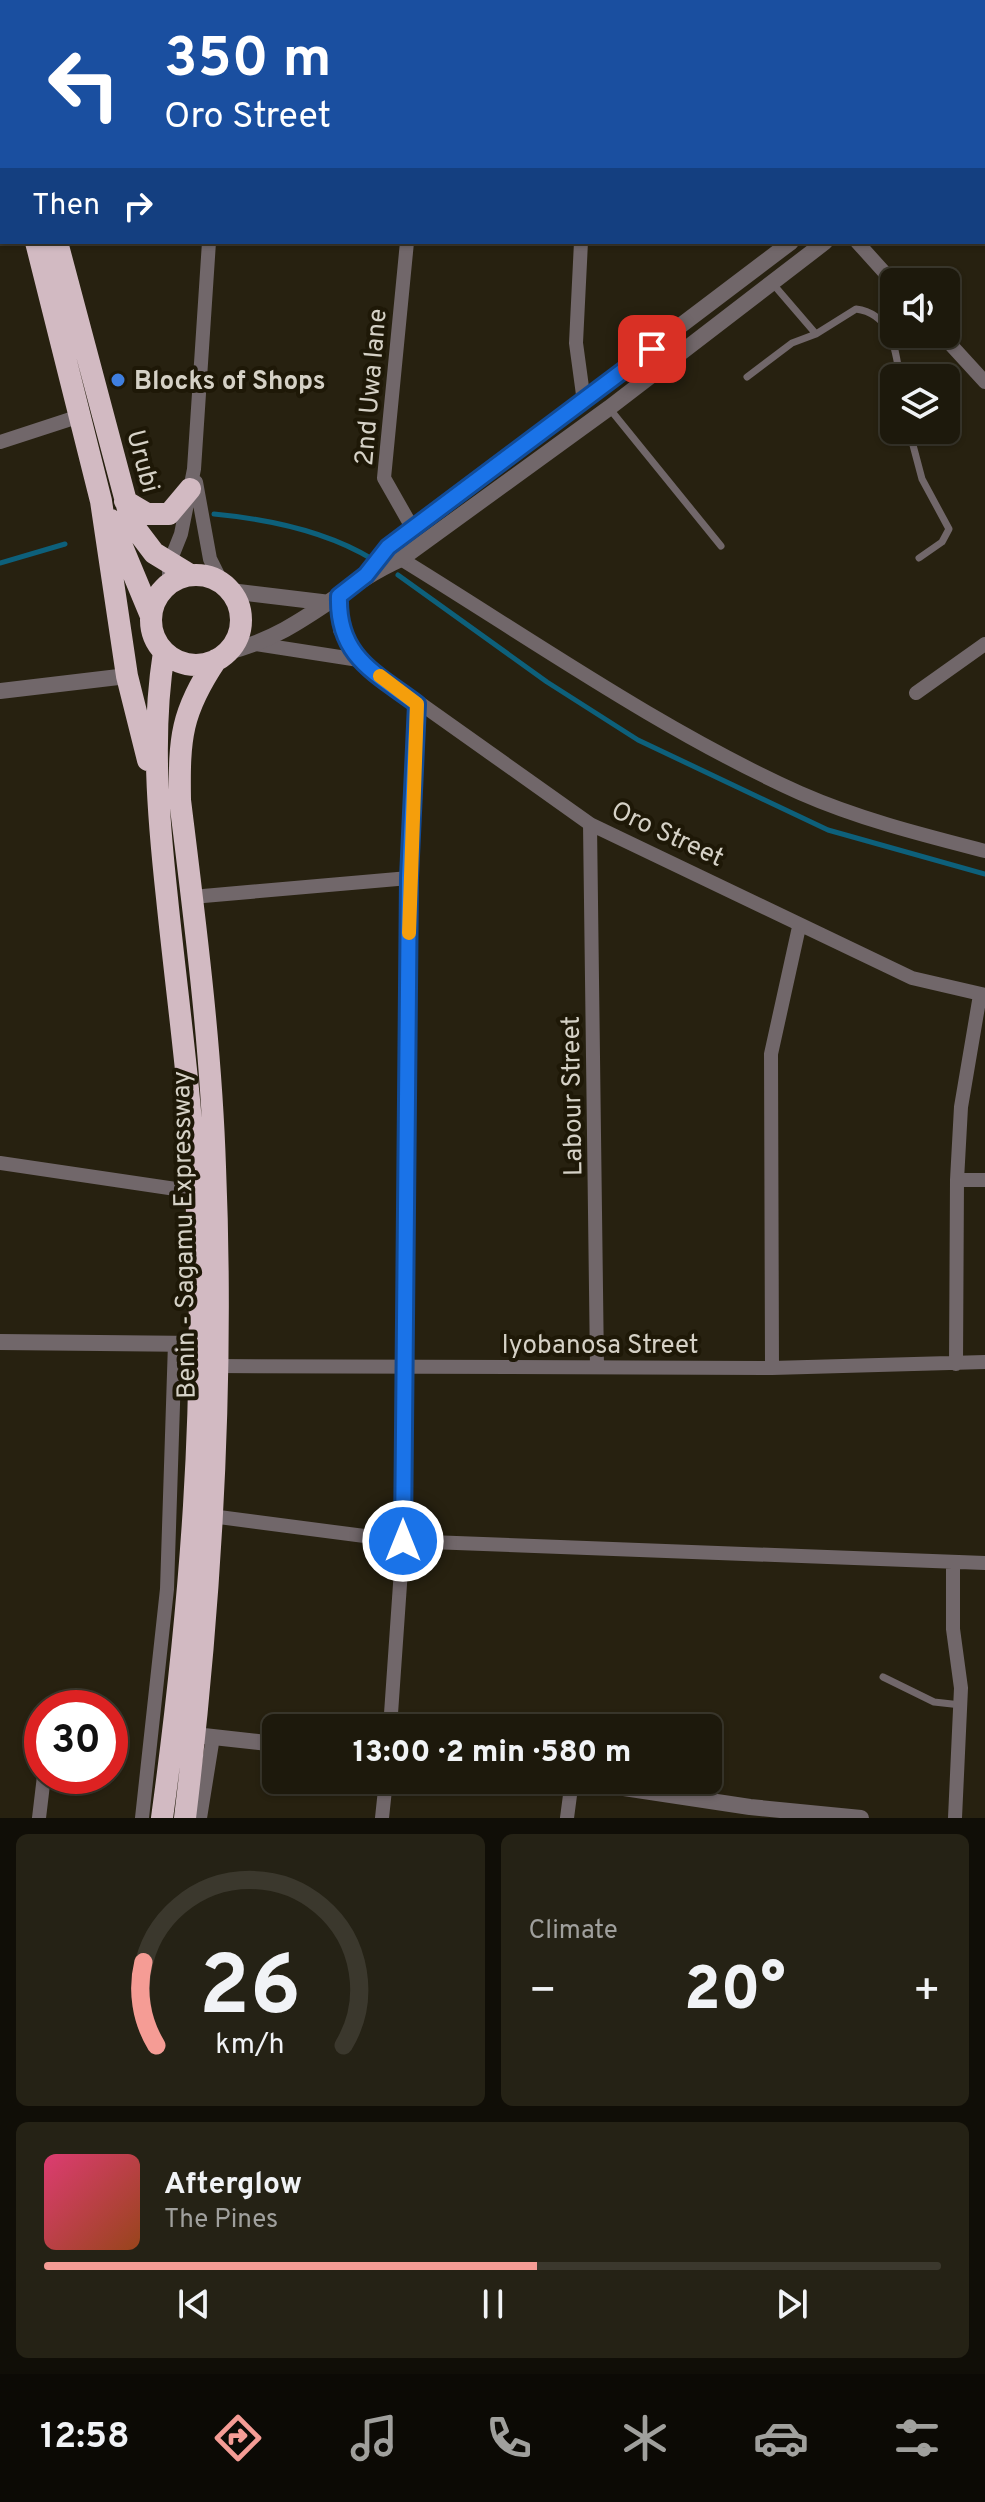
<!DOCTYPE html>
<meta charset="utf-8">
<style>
:root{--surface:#1d190c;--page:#252215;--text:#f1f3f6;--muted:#a0a09d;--line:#3b382d;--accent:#f59c95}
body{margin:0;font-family:Overpass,sans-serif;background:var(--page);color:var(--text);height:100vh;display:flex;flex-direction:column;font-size:30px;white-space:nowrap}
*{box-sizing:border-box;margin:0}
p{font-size:26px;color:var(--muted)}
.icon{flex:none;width:44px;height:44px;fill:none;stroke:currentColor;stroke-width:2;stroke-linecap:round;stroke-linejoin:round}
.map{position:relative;height:1818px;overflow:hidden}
.panel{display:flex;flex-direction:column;gap:16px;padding:16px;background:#100e07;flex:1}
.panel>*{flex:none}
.banner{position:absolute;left:0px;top:0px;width:986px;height:244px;box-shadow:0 2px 6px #0004,0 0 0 2px var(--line);background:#1a4fa0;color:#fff;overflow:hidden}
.controls{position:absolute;left:880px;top:268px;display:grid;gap:16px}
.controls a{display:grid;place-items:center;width:80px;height:80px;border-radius:12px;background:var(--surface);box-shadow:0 2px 6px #0004,0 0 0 2px var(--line);font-size:40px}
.speed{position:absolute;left:24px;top:1690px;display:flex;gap:16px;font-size:40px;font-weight:700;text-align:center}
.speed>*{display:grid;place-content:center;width:104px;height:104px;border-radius:50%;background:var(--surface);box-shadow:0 2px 6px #0004,0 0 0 2px var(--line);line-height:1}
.speed .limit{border:12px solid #d22;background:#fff;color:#111}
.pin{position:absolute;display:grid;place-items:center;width:68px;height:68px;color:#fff;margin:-34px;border-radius:16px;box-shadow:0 4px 12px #0006}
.me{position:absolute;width:88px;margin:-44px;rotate:0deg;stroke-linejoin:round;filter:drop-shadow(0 0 6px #0008)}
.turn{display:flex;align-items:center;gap:28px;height:168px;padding:0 32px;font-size:36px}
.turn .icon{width:104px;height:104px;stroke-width:2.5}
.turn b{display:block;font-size:56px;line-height:68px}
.then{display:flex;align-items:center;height:76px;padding:0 32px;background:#0003;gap:16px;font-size:30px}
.big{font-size:60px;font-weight:800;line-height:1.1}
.panel .card{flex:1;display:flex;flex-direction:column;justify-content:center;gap:12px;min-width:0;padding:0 28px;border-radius:12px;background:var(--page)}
.panel .dial{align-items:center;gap:0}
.dial svg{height:208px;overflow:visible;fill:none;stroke:var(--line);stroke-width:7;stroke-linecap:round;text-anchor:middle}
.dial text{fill:var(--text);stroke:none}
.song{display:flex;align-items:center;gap:24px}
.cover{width:96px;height:96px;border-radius:12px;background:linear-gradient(135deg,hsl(340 70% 55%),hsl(20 70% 35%))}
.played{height:8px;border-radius:4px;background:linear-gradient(90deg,var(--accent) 55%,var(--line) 55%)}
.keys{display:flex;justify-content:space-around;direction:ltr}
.heat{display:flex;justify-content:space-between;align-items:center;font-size:44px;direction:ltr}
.panel .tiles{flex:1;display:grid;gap:16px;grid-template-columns:1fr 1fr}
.card:last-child{grid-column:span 2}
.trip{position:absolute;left:262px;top:1714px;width:460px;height:80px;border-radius:12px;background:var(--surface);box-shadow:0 2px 6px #0004,0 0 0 2px var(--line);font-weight:800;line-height:80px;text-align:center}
.tab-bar{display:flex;height:128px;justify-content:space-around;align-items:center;background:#0c0a05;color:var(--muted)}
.tab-bar .icon{width:56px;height:56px}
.tab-bar .selected{color:var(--accent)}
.tab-bar b{font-size:36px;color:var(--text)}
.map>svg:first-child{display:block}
</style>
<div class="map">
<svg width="985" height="1818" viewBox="0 0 985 1818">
<rect width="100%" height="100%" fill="#272110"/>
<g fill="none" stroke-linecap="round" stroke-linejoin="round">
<path stroke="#0d607b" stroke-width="5" d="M214,514C267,519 326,531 372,559
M0,563L65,544
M398,575L547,682L638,740L828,830L985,874"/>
<path stroke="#71676a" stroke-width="7" d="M773,284L816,334L856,309C892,314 895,348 900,378
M747,377L792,343L816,334
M609,408L721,546
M909,430L922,479L949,529L942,542L919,558
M883,1677L934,1702L961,1705"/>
<path stroke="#71676a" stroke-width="14" d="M637,0L639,2
M885,0L887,2
M223,2V0
M407,242L384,478L413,529
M581,242L576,343L584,402
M857,242L894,283
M941,334L985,382
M0,442L80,416
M196,482L210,559L222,583
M401,559C528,637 664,732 800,793C859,819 923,835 985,851
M169,584V564L181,534L194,469L209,242
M339,596L340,630L359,660L590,824L912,978L985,995
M256,644L359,660
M916,693L985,644
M590,824L597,1367
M192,897L409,878
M0,1163L196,1192
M957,1180H985
M956,1364L957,1180L961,1107L980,995
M215,1366L772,1368L985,1362
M772,1368L771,1054L799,927
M211,1516L403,1541L985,1563
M953,1562V1629L961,1688L955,1818
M390,1728L403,1541L409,878L417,704
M39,1818L44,1776
M142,1818L167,1589L175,1343
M200,1818L213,1737
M382,1818L386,1780
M567,1818L572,1780"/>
<path stroke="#71676a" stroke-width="16" d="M984,97L985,96
M984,122L985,121
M370,571L388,547L791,242
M230,591L330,603
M228,652C300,634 337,588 401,559L609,408L825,242
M0,691L127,676
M0,1342L199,1344
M186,1734L276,1744
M571,1780L750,1807L861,1818"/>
<path stroke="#d2bac2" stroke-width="22" d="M0,11L2,19
M0,96L2,104
M36,242L101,501L127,676L148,760
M57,242L132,524L154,553L190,575
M125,501L147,514H169L190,489
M111,520L151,616
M151 620a45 45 0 1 1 90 0a45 45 0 1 1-90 0Z
M162,1818C190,1612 208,1400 196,1192C191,1094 177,996 167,898C158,815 151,734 164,652
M185,1818C211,1603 224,1383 215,1167C211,1044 195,922 180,800C179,738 181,712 216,660"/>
</g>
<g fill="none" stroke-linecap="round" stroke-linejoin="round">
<g stroke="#114b97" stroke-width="20">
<path id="route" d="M403,1541L409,878L417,704C374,672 337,656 339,596L366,575L388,547L652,349"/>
</g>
<use href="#route" stroke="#1a73e8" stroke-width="14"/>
<path stroke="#f59e0b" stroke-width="14" d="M380,676L417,704L409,933"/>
</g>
<circle fill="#3f7fe0" stroke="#1e1807" stroke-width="3" cx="118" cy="380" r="8"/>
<g text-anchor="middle" stroke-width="8" stroke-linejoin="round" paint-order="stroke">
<g font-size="26" font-weight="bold" fill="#d5d1c6" stroke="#1e1807" text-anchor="start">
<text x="134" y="389">Blocks of Shops</text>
</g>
<g font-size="26" fill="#d5d1c6" stroke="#1e1807">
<text transform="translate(370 387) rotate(-85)" y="9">2nd Uwa lane</text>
<text transform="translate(144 461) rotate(75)" y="9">Urubi</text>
<text transform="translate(668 833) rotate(25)" y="9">Oro Street</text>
<text transform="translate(571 1096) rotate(-91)" y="9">Labour Street</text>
<text transform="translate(183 1235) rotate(-91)" y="9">Benin - Sagamu Expressway</text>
<text x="600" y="1353">Iyobanosa Street</text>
</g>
</g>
</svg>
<div class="controls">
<a><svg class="icon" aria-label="sound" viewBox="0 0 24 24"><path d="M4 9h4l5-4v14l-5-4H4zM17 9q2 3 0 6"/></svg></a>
<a><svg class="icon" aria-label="layers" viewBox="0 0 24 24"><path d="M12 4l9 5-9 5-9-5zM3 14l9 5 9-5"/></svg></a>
</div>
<div class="speed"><div class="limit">30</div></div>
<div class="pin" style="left:652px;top:349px;background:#d93025"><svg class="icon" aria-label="arrive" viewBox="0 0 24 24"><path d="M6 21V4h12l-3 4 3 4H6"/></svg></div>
<svg class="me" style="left:403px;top:1541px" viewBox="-20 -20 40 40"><circle r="17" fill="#1a73e8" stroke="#fff" stroke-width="3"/><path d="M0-11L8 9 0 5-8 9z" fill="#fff"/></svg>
<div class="trip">13:00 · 2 min · 580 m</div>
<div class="banner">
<div class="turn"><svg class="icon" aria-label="left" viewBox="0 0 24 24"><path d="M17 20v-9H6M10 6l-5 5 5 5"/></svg><div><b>350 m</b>Oro Street</div></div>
<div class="then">Then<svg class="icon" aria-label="right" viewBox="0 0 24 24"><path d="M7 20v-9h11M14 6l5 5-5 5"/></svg></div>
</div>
</div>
<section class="panel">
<div class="tiles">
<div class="card dial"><svg viewBox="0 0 100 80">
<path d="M14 69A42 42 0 1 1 86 69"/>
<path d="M14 69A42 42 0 0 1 9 37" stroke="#f59c95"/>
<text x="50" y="56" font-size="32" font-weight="700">26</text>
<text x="50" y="72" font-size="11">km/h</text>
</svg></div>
<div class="card"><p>Climate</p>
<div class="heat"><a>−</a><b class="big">20°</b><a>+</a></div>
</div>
<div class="card">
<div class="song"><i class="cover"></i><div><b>Afterglow</b><p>The Pines</p></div></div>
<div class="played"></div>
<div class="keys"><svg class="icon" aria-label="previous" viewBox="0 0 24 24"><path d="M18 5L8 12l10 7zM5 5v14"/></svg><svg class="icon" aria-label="pause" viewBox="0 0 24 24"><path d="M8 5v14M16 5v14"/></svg><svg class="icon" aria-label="next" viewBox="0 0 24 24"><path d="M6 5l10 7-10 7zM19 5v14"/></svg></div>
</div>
</div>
</section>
<nav class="tab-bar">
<b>12:58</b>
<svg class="icon selected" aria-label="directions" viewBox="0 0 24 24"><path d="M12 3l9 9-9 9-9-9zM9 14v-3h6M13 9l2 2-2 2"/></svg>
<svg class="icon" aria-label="music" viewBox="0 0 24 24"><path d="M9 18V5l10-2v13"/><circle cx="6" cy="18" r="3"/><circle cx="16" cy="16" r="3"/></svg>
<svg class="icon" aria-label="phone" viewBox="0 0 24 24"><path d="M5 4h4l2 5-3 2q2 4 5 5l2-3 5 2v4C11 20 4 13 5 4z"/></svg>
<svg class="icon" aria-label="climate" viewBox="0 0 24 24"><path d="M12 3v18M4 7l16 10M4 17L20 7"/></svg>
<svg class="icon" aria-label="car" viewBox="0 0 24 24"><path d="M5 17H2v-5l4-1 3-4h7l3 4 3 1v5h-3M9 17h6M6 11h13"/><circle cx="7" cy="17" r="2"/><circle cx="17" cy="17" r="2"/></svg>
<svg class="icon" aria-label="filters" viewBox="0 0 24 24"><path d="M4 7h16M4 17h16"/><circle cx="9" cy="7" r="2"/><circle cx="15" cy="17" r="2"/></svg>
</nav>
